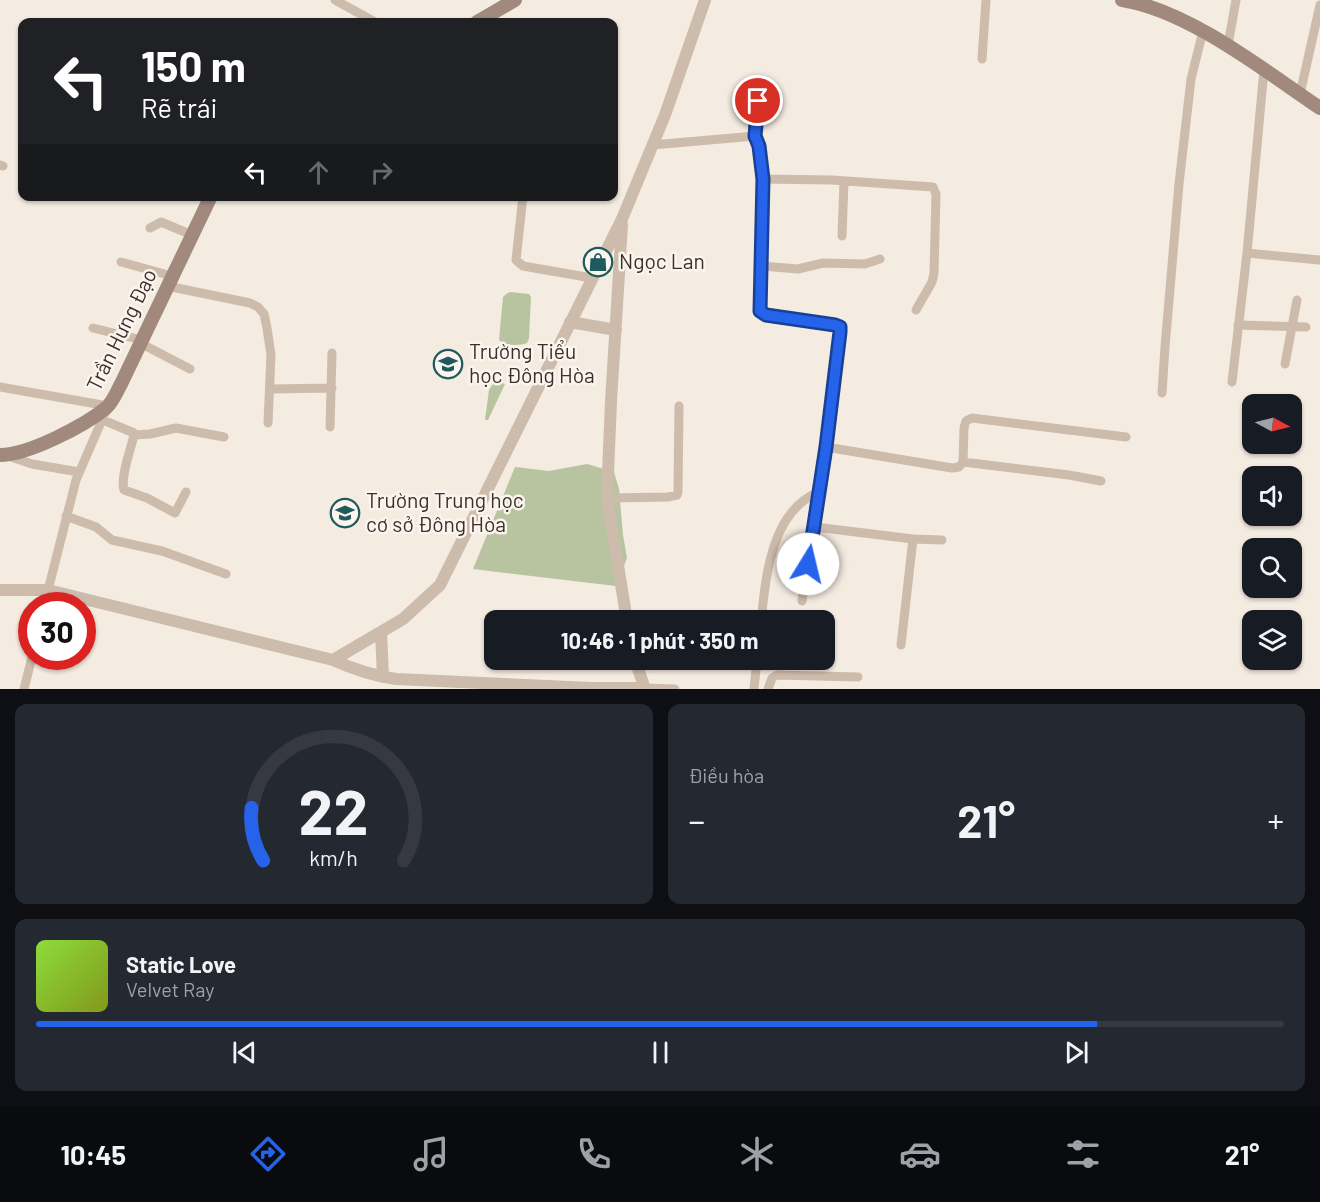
<!DOCTYPE html>
<html lang="vi">
<meta charset="utf-8">
<style>
:root{--surface:#171b24;--page:#242831;--text:#f1f3f6;--muted:#9ea1a6;--line:#363941;--accent:#2563eb}
body{margin:0;font-family:Barlow,sans-serif;background:var(--page);color:var(--text);height:100vh;display:flex;flex-direction:column;font-size:22px;white-space:nowrap}
*{box-sizing:border-box;margin:0}
p{font-size:20px;color:var(--muted)}
.icon{flex:none;width:33px;height:33px;fill:none;stroke:currentColor;stroke-width:2;stroke-linecap:round;stroke-linejoin:round}
.map{position:relative;height:689px;overflow:hidden}
.side{display:flex;flex-direction:column;gap:15px;padding:15px;background:#0d0f14;flex:1}
.side>*{flex:none}
.banner{position:absolute;left:18px;top:18px;width:600px;height:183px;border-radius:12px;box-shadow:0 2px 4px #0004;background:#202124;color:#fff;overflow:hidden}
.needle{width:39px;rotate:97deg}
.buttons{position:absolute;left:1242px;top:394px;display:grid;gap:12px}
.buttons a{display:grid;place-items:center;width:60px;height:60px;border-radius:12px;background:var(--surface);box-shadow:0 2px 4px #0004;font-size:30px}
.speed{position:absolute;left:18px;top:592px;display:flex;gap:12px;font-size:30px;font-weight:700;text-align:center}
.speed>*{display:grid;place-content:center;width:78px;height:78px;border-radius:50%;background:var(--surface);box-shadow:0 2px 4px #0004;line-height:1}
.speed .limit{border:9px solid #d22;background:#fff;color:#111}
.pin{position:absolute;display:grid;place-items:center;width:51px;height:51px;color:#fff;margin:-26px;border:3px solid #fff;border-radius:50%;box-shadow:0 2px 6px #0007}
.me{position:absolute;width:66px;margin:-33px;rotate:9deg;stroke-linejoin:round;filter:drop-shadow(0 0 4px #0008)}
.turn{display:flex;align-items:center;gap:21px;height:126px;padding:0 24px;font-size:27px}
.turn .icon{width:78px;height:78px;stroke-width:2.5}
.turn b{display:block;font-size:42px;line-height:51px}
.lanes{display:flex;align-items:center;height:57px;padding:0 24px;background:#0003;justify-content:center;gap:30px;direction:ltr}
.lanes .off{opacity:.35}
.big{font-size:45px;font-weight:700;line-height:1.1}
.side .tile{flex:1;display:flex;flex-direction:column;justify-content:center;gap:9px;min-width:0;padding:0 21px;border-radius:12px;background:var(--page)}
.side .dial{align-items:center;gap:0}
.dial svg{height:156px;overflow:visible;fill:none;stroke:var(--line);stroke-width:7;stroke-linecap:round;text-anchor:middle}
.dial text{fill:var(--text);stroke:none}
.song{display:flex;align-items:center;gap:18px}
.cover{width:72px;height:72px;border-radius:9px;background:linear-gradient(135deg,hsl(90 70% 55%),hsl(70 70% 35%))}
.played{height:6px;border-radius:3px;background:linear-gradient(90deg,var(--accent) 85%,var(--line) 85%)}
.keys{display:flex;justify-content:space-around;direction:ltr}
.heat{display:flex;justify-content:space-between;align-items:center;font-size:33px;direction:ltr}
.side .tiles{flex:1;display:grid;gap:15px;grid-template-columns:1fr 1fr}
.tile:last-child{grid-column:span 2}
.trip{position:absolute;left:484px;top:610px;width:351px;height:60px;border-radius:12px;background:var(--surface);box-shadow:0 2px 4px #0004;font-weight:700;line-height:60px;text-align:center}
.tabs{display:flex;height:96px;justify-content:space-around;align-items:center;background:#090b0e;color:var(--muted)}
.tabs .icon{width:42px;height:42px}
.tabs .selected{color:var(--accent)}
.tabs b{font-size:27px;color:var(--text)}
.map>svg:first-child{display:block}
</style>
<div class="map">
<svg width="1320" height="689" viewBox="0 0 1320 689">
<rect width="100%" height="100%" fill="#f4ebe1"/>
<path fill="#b8c4a0" d="M510,292L529,294L531,297L529,338L527,343C519,346 505,346 499,340L503,297L506,294Z
M495,381L505,384L488,420H485L489,390Z
M587,464L614,472L619,489L623,535L627,558L616,586L473,569L515,467L549,471Z"/>
<g fill="none" stroke-linecap="round" stroke-linejoin="round">
<path stroke="#cdbbac" stroke-width="9" d="M335,0L375,22
M1228,45L1236,0
M982,59L986,0
M1300,94L1320,5
M755,136L758,101
M652,145L755,136L759,145L763,179L760,311L766,315L835,325L840,327L826,447L802,601
M0,165L3,166
M763,179L832,180L933,187L936,194L934,273L932,282L916,310
M523,196L516,260L523,266L592,278
M150,228L161,222L192,235
M842,236L844,181
M1247,253L1319,260
M121,262L172,276
M761,266L798,269L823,263L865,264L880,259
M167,286L250,303L258,307L264,314L267,328L271,355L268,423
M1238,325L1306,327
M93,328L142,340
M140,343L190,369
M1285,364L1297,300
M1232,382L1247,253L1264,70
M0,387L108,406L76,480L44,606
M270,389L332,388
M1162,393L1165,347L1179,184L1191,79L1203,31
M103,420L134,433V435L150,434L176,428L224,437
M330,427L332,353
M134,435C131,449 120,477 124,490L147,498L175,513L186,492
M826,447L952,468L959,467L963,462
M8,456L32,464L79,472
M1101,481L1069,475L963,462L964,428L966,421L972,418L1126,437
M607,498L668,497L677,495L678,492L679,406
M66,516L96,527L112,540L162,551L226,574
M815,527L913,539L901,645
M913,539L942,540
M761,621C766,576 771,511 819,492
M644,688L675,689
M24,689L32,657
M754,689L757,660
M768,689L772,678L777,675L858,677"/>
<path stroke="#cdbbac" stroke-width="12" d="M622,225L611,401L607,498L627,621
M570,322L616,330
M0,590H48L333,660L403,619L440,585L622,219L665,115L705,0
M381,632L383,677
M333,660C353,669 374,676 396,679L591,688H644
M635,660L645,689"/>
<path stroke="#a18a7d" stroke-width="14" d="M1122,0C1188,10 1265,71 1320,108
M477,22L515,0
M0,455C28,455 84,426 106,408C113,402 117,391 121,384L211,196"/>
</g>
<g fill="none" stroke-linecap="round" stroke-linejoin="round">
<g stroke="#184099" stroke-width="15">
<path id="route" d="M758,101L755,136L759,146L763,179L760,311L766,315L835,325L840,327V332L826,447L808,564"/>
</g>
<use href="#route" stroke="#2563eb" stroke-width="10"/>
</g>
<defs>
<g id="shop-ring" transform="scale(1.5)"><circle r="9.5" fill="#fbf5ee" stroke="#1f5a5e" stroke-width="1.5"/><path d="M-5-2.5h2.3a2.7 3.5 0 0 1 5.4 0H5L5.5 6h-11ZM-1.5-2.5h3a1.5 2.3 0 0 0-3 0Z" fill="#1f5a5e"/></g>
<g id="school-ring" transform="scale(1.5)"><circle r="9.5" fill="#fbf5ee" stroke="#1f5a5e" stroke-width="1.5"/><path d="M0-5L7-2L0 1L-7-2ZM-4 1L0 2.5L4 1V4Q0 6-4 4Z" fill="#1f5a5e"/></g>
</defs>
<g fill-rule="evenodd">
<use href="#shop-ring" x="598" y="262"/>
<use href="#school-ring" x="448" y="364"/>
<use href="#school-ring" x="345" y="513"/>
</g>
<g text-anchor="middle" stroke-width="5" stroke-linejoin="round" paint-order="stroke">
<g font-size="21" fill="#3b302b" stroke="#fbf5ee" text-anchor="start">
<text x="619" y="269">Ngọc Lan</text>
<text x="469" y="359">Trường Tiểu<tspan x="469" dy="24">học Đông Hòa</tspan></text>
<text x="366" y="508">Trường Trung học<tspan x="366" dy="24">cơ sở Đông Hòa</tspan></text>
</g>
<g font-size="21" fill="#3b302b" stroke="#fbf5ee">
<text transform="translate(122 330) rotate(-64)" y="7">Trần Hưng Đạo</text>
</g>
</g>
</svg>
<div class="buttons">
<a><svg class="needle" viewBox="-14 -14 28 28"><path d="M0-13l5 13h-10z" fill="#e53935"/><path d="M0 13l5-13h-10z" fill="#9ea1a6"/></svg></a>
<a><svg class="icon" aria-label="sound" viewBox="0 0 24 24"><path d="M4 9h4l5-4v14l-5-4H4zM17 9q2 3 0 6"/></svg></a>
<a><svg class="icon" aria-label="search" viewBox="0 0 24 24"><circle cx="10" cy="10" r="6"/><path d="M15 15l6 6"/></svg></a>
<a><svg class="icon" aria-label="layers" viewBox="0 0 24 24"><path d="M12 4l9 5-9 5-9-5zM3 14l9 5 9-5"/></svg></a>
</div>
<div class="speed"><div class="limit">30</div></div>
<div class="pin" style="left:758px;top:101px;background:#d93025"><svg class="icon" aria-label="arrive" viewBox="0 0 24 24"><path d="M6 21V4h12l-3 4 3 4H6"/></svg></div>
<svg class="me" style="left:808px;top:564px" viewBox="-20 -20 40 40"><circle r="19" fill="#fff"/><path d="M0-13L10 11 0 6-10 11z" fill="#2563eb"/></svg>
<div class="trip">10:46 · 1 phút · 350 m</div>
<div class="banner">
<div class="turn"><svg class="icon" aria-label="left" viewBox="0 0 24 24"><path d="M17 20v-9H6M10 6l-5 5 5 5"/></svg><div><b>150 m</b>Rẽ trái</div></div>
<div class="lanes"><svg class="icon" aria-label="left" viewBox="0 0 24 24"><path d="M17 20v-9H6M10 6l-5 5 5 5"/></svg><svg class="icon off" aria-label="ahead" viewBox="0 0 24 24"><path d="M12 20V5M6 11l6-6 6 6"/></svg><svg class="icon off" aria-label="right" viewBox="0 0 24 24"><path d="M7 20v-9h11M14 6l5 5-5 5"/></svg></div>
</div>
</div>
<section class="side">
<div class="tiles">
<div class="tile dial"><svg viewBox="0 0 100 80">
<path d="M14 69A42 42 0 1 1 86 69"/>
<path d="M14 69A42 42 0 0 1 8 42" stroke="#2563eb"/>
<text x="50" y="56" font-size="32" font-weight="700">22</text>
<text x="50" y="72" font-size="11">km/h</text>
</svg></div>
<div class="tile"><p>Điều hòa</p>
<div class="heat"><a>−</a><b class="big">21°</b><a>+</a></div>
</div>
<div class="tile">
<div class="song"><i class="cover"></i><div><b>Static Love</b><p>Velvet Ray</p></div></div>
<div class="played"></div>
<div class="keys"><svg class="icon" aria-label="previous" viewBox="0 0 24 24"><path d="M18 5L8 12l10 7zM5 5v14"/></svg><svg class="icon" aria-label="pause" viewBox="0 0 24 24"><path d="M8 5v14M16 5v14"/></svg><svg class="icon" aria-label="next" viewBox="0 0 24 24"><path d="M6 5l10 7-10 7zM19 5v14"/></svg></div>
</div>
</div>
</section>
<nav class="tabs">
<b>10:45</b>
<svg class="icon selected" aria-label="directions" viewBox="0 0 24 24"><path d="M12 3l9 9-9 9-9-9zM9 14v-3h6M13 9l2 2-2 2"/></svg>
<svg class="icon" aria-label="music" viewBox="0 0 24 24"><path d="M9 18V5l10-2v13"/><circle cx="6" cy="18" r="3"/><circle cx="16" cy="16" r="3"/></svg>
<svg class="icon" aria-label="phone" viewBox="0 0 24 24"><path d="M5 4h4l2 5-3 2q2 4 5 5l2-3 5 2v4C11 20 4 13 5 4z"/></svg>
<svg class="icon" aria-label="climate" viewBox="0 0 24 24"><path d="M12 3v18M4 7l16 10M4 17L20 7"/></svg>
<svg class="icon" aria-label="car" viewBox="0 0 24 24"><path d="M5 17H2v-5l4-1 3-4h7l3 4 3 1v5h-3M9 17h6M6 11h13"/><circle cx="7" cy="17" r="2"/><circle cx="17" cy="17" r="2"/></svg>
<svg class="icon" aria-label="filters" viewBox="0 0 24 24"><path d="M4 7h16M4 17h16"/><circle cx="9" cy="7" r="2"/><circle cx="15" cy="17" r="2"/></svg>
<b>21°</b>
</nav>
